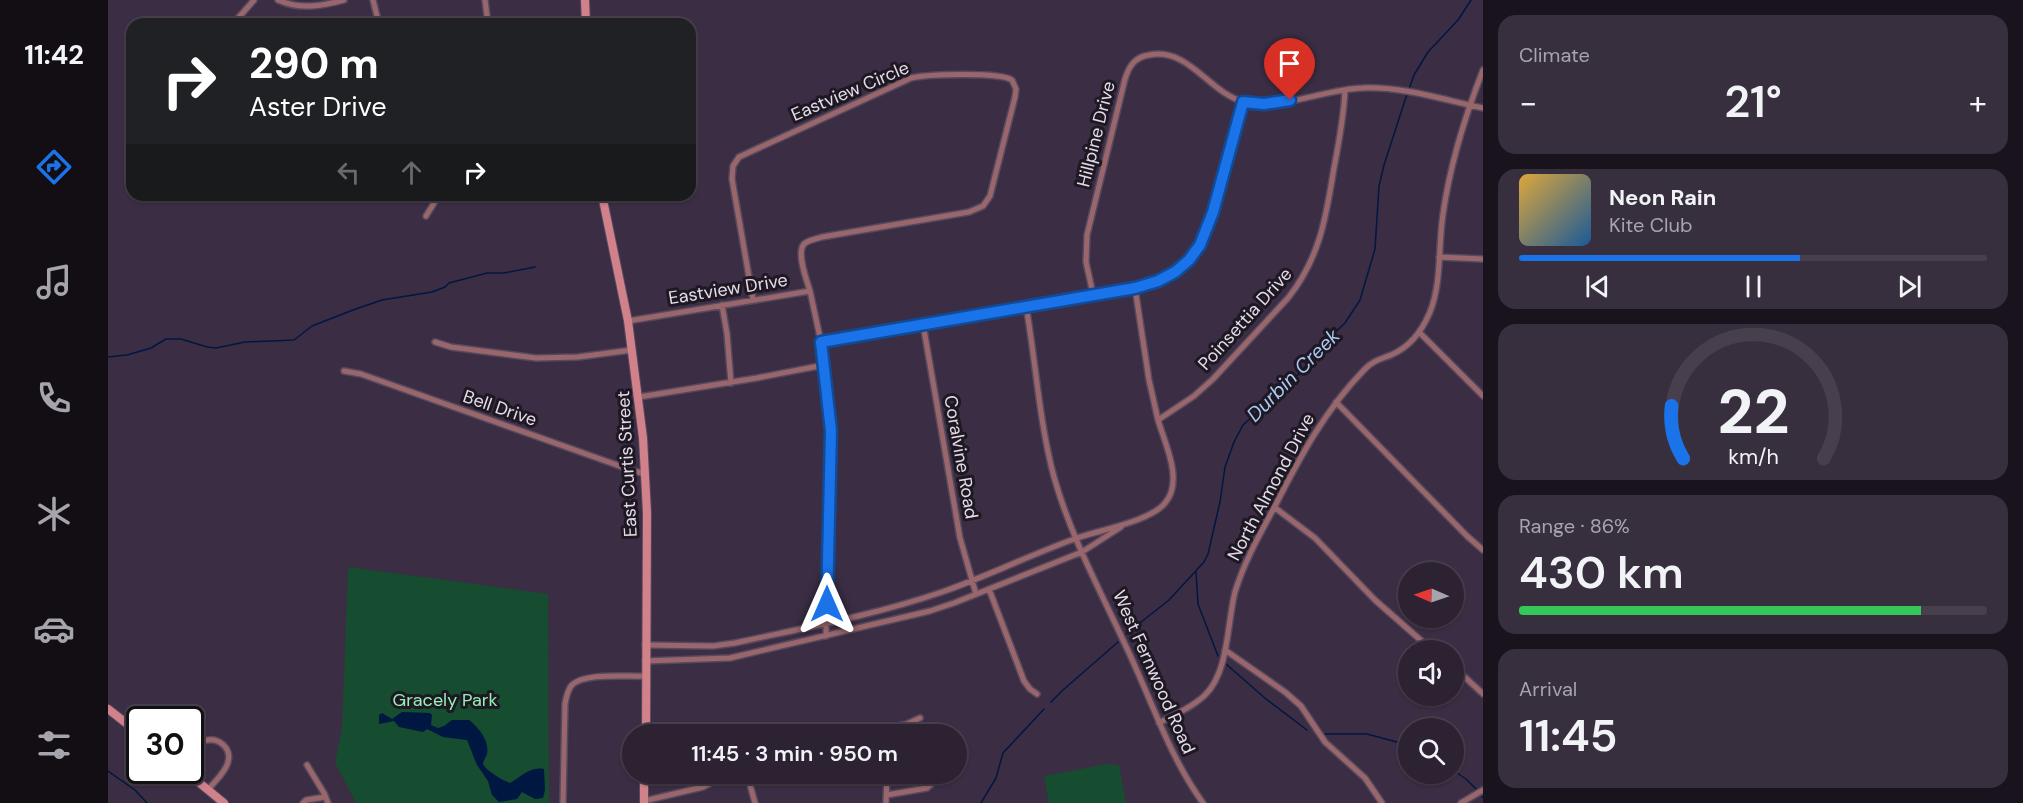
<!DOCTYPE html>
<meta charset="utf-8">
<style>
:root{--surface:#2c2232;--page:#382f3e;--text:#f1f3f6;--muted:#a6a4ac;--line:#483f4d;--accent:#1a73e8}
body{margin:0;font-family:"DM Sans",sans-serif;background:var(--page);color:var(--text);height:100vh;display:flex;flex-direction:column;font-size:22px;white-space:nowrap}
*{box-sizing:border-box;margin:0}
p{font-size:20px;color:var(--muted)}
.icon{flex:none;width:33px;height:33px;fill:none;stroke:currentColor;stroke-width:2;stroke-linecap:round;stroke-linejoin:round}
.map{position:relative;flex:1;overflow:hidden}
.side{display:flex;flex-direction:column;gap:15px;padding:15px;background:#18131c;width:540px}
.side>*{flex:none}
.hud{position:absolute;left:18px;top:18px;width:570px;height:183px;border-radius:18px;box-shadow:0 2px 4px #0004,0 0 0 2px var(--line);background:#202124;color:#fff;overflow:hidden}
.needle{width:39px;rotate:272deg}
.fabs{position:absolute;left:1290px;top:562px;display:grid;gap:12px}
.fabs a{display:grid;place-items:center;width:66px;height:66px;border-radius:50%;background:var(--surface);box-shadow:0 2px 4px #0004,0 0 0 2px var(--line);font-size:30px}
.speed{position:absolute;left:18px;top:706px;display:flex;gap:12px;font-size:30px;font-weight:700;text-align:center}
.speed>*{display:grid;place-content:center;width:78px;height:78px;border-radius:50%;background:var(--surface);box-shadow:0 2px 4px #0004,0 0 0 2px var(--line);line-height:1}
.speed .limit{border:3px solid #111;border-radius:9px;background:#fff;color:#111}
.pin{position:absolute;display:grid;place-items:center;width:51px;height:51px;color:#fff;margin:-62px -26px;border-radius:50% 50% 50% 0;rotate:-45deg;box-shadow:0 0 6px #0007}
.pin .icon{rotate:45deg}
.me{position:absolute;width:66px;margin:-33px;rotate:0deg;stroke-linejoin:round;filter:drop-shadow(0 0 4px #0008)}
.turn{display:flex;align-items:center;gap:21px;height:126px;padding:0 24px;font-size:27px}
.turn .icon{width:78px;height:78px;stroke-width:2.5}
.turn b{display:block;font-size:42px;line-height:51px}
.lanes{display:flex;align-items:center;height:57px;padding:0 24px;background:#0003;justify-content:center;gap:30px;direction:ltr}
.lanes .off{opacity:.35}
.big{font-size:45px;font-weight:600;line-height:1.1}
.side .tile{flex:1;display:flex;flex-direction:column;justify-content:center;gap:9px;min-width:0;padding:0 21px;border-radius:18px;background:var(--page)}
.side .dial{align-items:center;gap:0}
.dial svg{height:156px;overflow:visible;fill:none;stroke:var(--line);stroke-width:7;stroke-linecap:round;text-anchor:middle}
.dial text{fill:var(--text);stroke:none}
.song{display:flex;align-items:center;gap:18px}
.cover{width:72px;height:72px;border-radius:9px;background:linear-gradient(135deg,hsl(40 70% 55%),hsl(210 70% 35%))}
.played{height:6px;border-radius:3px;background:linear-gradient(90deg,var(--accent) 60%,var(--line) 60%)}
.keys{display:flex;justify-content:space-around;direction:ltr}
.heat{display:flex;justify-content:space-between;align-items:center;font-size:33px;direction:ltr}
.charge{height:9px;border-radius:4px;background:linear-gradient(90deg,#34c759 86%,var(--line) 0)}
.trip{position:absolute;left:514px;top:724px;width:345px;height:60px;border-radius:30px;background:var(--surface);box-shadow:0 2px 4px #0004,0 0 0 2px var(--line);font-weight:600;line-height:60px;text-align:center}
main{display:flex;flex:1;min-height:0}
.tabs{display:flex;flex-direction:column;width:108px;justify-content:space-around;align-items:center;background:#120e14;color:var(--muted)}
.tabs .icon{width:42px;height:42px}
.tabs .current{color:var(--accent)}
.tabs b{font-size:27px;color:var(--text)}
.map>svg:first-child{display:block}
</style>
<main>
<nav class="tabs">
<b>11:42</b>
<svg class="icon current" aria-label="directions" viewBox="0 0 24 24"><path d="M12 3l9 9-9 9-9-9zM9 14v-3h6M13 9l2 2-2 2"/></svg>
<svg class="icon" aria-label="music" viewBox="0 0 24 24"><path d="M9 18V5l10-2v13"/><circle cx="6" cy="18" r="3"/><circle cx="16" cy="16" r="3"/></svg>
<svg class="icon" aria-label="phone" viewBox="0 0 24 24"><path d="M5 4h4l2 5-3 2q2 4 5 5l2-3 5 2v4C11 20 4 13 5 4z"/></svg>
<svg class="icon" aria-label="climate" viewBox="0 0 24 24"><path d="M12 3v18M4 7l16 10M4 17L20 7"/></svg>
<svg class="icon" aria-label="car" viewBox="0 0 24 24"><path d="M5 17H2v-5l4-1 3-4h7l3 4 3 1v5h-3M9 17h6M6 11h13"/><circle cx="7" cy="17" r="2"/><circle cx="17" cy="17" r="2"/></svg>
<svg class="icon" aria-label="filters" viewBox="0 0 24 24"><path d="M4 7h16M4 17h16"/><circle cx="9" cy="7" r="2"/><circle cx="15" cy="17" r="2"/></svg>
</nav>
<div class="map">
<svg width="1375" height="803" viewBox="0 0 1375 803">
<rect width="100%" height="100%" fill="#3b2d43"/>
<path fill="#164c2f" d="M240,567L440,594L441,803H248L227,763L234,728Z
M999,764L1011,765L1018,803H941L936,776Z"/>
<path fill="#001742" d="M294,712L322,713L324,715L323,725L330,728L336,726L344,720H361C370,727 382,741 379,754C378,757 376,760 375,763C375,769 396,781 402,783C413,777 422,766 436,769L437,790L435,798L427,799L414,792L409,799L391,802L384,795L380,781L369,765L359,740L335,737L319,729L315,732L291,727L286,721L271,724V715L274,713L284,719Z"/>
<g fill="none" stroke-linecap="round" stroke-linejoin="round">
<path stroke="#001742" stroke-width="1.5" d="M1301,89L1306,75L1320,52L1350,20L1363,0
M0,357L19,355L43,348L58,339H73L99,347L108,348L137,342L186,340L204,326L245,310L274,300L324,292L337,287L341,283L379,273H396L427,267
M1088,572L1090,604L1110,656
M1018,634L1061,600L1096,562L1100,554L1112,502L1117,467L1126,442L1135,425L1186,379L1198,366L1202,356L1237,323L1252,300L1267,249L1271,186L1276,165L1299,94
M1118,664L1158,699L1199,730
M943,702L955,690L1010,642
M1216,734H1259L1300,745
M0,771L27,790L39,803
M1346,771L1358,779L1369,790
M1374,797H1375
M873,803L888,778L895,753L936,709"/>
<g stroke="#56495e" stroke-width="8">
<path id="street" d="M170,0C192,10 214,6 236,0
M265,0L271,24
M377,0L380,24
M125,24L146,0
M318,216L331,195
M1331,257L1375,259
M1027,288L1041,380L1050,420
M985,294L978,262L979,235L1017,79C1021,66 1027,57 1041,55C1081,47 1101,93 1136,102C1172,111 1217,89 1254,88C1294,86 1336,100 1375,108
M645,300L624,179L625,166L631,157L803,78C820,74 892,72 904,80L908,89L907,97L882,196L875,206L861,212L714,237C708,239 700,240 696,244C688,253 699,281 702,291
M614,305L619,334L623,383
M918,306C928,363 931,421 946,477C965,545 1002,608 1030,673C1050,718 1066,763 1095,803
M520,321L702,291L713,342L721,408L718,636
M815,324L852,538L868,594
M1311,332L1375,396
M327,342L343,347L428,358L470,357L524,350
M713,342L1027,288L1050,281L1067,272L1081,260L1092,245L1105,212L1135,102
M236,371L253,374L523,470L537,474
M531,397L649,378L716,365
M1228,402L1359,536L1375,550
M1166,507L1207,538L1267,600L1325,651
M881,589L916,681L922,689L929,694
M537,645L605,646L627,643C696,628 767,615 834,592C880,576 924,554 969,538C992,530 1043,521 1057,503C1076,481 1057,444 1050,420L1086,396L1105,379L1180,298C1212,258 1218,217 1226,168C1231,142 1236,116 1237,90
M1117,650L1177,692L1193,706L1217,742L1257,778L1274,803
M537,661L622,658L822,611L846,603L974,552L1013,527
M1346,667L1375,694
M1051,723C1066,715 1085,707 1097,695C1121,672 1119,623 1127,592C1136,562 1152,534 1167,506C1192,457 1217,410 1256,370C1264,361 1273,359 1283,355C1302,347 1314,331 1322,312C1334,282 1330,246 1335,214C1342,165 1357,116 1375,70
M753,735L799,724L812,718
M82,754C86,749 90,743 96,741C110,736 124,748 120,762C118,772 106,782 100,790
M199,765L216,793L220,803
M639,774L647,803
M779,795L819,788L830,778
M536,801L595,787L620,774
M195,803L198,800L217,797
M455,803L457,704C458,698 459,692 463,686C475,672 520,677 537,676
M778,803L779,774
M1353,803L1375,790"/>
</g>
<g stroke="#56495e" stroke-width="10">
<path id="secondary" d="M477,0L478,24
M494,195L520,321L535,438L539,513L538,735
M0,709L32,734
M77,771L116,803
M536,803V774"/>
</g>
<use href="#street" stroke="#99666b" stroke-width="5"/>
<use href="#secondary" stroke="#d1818a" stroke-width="8"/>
</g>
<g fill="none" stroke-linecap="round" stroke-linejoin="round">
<g stroke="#114b97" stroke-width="15">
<path id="route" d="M719,604L723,431L713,342L1027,288L1050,281L1067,272L1081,260L1092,245L1105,212L1135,102L1156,104L1182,100"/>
</g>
<use href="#route" stroke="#1a73e8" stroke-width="10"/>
</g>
<g text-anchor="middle" stroke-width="6" stroke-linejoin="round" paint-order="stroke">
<g font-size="18" fill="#e5dcea" stroke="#1e1822">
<text transform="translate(742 91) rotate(-23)" y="6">Eastview Circle</text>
<text transform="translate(988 134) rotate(-76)" y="6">Hillpine Drive</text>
<text transform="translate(620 289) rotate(-9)" y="6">Eastview Drive</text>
<text transform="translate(1137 319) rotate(-48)" y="6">Poinsettia Drive</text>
<text transform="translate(392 408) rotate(19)" y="6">Bell Drive</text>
<text transform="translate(853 457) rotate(80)" y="6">Coralvine Road</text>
<text transform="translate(519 464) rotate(-93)" y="6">East Curtis Street</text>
<text transform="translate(1163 487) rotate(-62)" y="6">North Almond Drive</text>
<text transform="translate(1046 672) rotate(66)" y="6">West Fernwood Road</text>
</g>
<g font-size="18" fill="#96f0b9" stroke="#1e1822">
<text x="337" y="706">Gracely Park</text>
</g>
<g font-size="20" font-style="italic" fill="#abc8f5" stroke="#1e1822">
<text transform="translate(1185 375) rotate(-45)" y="7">Durbin Creek</text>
</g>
</g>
</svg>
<div class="fabs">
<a><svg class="needle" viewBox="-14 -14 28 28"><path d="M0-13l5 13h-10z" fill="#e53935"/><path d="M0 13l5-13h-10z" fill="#a6a4ac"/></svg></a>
<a><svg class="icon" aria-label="sound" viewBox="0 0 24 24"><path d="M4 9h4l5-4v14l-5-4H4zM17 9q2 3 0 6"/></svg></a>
<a><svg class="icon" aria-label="search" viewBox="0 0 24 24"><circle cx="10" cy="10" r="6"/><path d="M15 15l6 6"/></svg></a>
</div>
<div class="speed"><div class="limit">30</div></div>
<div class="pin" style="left:1182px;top:100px;background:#d93025"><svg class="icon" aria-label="arrive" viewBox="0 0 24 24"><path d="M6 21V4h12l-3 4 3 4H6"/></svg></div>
<svg class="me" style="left:719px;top:604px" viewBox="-20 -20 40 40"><path d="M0-17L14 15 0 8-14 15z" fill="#1a73e8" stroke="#fff" stroke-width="4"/></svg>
<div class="trip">11:45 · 3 min · 950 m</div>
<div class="hud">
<div class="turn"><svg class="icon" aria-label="right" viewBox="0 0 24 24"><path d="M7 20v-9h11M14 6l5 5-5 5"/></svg><div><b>290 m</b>Aster Drive</div></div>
<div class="lanes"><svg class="icon off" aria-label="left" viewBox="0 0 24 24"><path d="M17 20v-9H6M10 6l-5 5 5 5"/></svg><svg class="icon off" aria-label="ahead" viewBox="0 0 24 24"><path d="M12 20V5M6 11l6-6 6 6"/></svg><svg class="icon" aria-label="right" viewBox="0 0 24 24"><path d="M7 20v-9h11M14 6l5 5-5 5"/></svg></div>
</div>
</div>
<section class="side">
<div class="tile"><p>Climate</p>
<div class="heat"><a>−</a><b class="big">21°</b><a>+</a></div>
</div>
<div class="tile">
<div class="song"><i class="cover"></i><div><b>Neon Rain</b><p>Kite Club</p></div></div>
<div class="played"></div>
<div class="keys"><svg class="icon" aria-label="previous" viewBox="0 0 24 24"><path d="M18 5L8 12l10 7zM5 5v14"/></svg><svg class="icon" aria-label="pause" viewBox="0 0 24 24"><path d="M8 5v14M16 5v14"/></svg><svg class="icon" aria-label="next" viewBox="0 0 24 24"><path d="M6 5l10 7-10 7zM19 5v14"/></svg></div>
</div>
<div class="tile dial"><svg viewBox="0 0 100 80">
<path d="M14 69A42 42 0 1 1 86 69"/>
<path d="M14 69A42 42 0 0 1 8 42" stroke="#1a73e8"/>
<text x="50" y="56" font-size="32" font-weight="700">22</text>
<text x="50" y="72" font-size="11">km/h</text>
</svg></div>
<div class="tile"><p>Range · 86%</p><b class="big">430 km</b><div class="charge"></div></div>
<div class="tile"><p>Arrival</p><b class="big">11:45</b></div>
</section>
</main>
